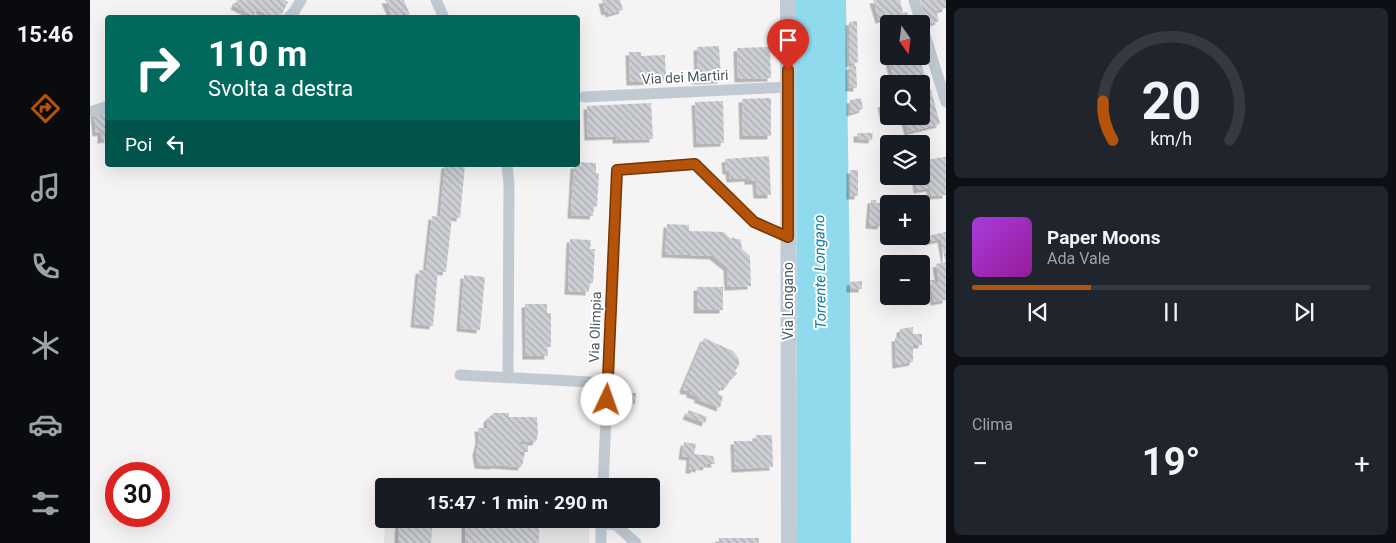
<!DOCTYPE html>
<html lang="it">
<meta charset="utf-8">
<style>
:root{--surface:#171b24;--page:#20242c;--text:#f1f3f6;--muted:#9ea1a6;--line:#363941;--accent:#b45309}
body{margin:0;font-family:Roboto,sans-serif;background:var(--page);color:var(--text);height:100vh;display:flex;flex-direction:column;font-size:19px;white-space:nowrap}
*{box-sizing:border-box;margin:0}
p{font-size:16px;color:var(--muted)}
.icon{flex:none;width:28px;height:28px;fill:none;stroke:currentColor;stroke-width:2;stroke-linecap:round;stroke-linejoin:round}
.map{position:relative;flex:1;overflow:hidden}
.details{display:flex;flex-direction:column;gap:8px;padding:8px;background:#0d0f14;width:450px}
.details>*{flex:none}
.hud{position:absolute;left:15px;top:15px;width:475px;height:152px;border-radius:5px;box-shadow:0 5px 20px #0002;background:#00695c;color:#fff;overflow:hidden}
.needle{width:32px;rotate:166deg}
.controls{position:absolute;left:790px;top:15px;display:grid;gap:10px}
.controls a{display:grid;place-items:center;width:50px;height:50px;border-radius:5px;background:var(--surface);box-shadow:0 5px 20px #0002;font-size:25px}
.speed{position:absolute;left:15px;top:462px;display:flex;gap:10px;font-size:25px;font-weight:700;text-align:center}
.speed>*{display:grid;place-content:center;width:65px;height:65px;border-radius:50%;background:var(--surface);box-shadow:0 5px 20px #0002;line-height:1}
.speed .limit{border:8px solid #d22;background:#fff;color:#111}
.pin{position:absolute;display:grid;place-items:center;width:42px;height:42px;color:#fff;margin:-51px -21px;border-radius:50% 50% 50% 0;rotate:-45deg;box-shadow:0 0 5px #0007}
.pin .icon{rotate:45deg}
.me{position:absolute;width:55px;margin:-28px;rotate:3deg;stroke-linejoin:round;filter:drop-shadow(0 0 4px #0008)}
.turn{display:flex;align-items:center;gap:18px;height:105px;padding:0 20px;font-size:22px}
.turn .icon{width:65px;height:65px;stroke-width:2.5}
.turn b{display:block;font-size:35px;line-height:42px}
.then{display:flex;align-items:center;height:48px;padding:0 20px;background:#0003;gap:10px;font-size:19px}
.big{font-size:38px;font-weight:700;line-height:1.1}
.details .card{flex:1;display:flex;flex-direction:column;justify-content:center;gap:8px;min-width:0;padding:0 18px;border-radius:8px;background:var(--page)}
.details .dial{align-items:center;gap:0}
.dial svg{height:130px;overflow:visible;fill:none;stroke:var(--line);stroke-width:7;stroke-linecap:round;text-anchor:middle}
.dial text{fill:var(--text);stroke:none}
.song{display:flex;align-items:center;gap:15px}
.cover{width:60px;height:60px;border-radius:8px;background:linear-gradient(135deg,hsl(280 70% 55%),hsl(300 70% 35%))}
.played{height:5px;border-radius:2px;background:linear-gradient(90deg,var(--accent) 30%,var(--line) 30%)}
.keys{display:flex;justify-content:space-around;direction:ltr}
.heat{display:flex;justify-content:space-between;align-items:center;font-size:28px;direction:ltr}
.trip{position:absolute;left:285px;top:478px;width:285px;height:50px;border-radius:5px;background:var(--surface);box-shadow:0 5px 20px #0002;font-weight:700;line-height:50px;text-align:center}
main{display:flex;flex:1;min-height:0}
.tab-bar{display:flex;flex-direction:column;width:90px;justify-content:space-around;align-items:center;background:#090b0e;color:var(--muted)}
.tab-bar .icon{width:35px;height:35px}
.tab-bar .active{color:var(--accent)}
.tab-bar b{font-size:22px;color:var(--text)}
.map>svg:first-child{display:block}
</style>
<main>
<nav class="tab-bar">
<b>15:46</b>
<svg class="icon active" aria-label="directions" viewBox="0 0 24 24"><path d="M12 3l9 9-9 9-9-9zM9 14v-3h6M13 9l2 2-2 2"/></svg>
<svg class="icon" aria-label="music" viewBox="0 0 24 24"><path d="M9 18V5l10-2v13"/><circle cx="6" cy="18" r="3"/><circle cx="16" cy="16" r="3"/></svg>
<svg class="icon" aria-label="phone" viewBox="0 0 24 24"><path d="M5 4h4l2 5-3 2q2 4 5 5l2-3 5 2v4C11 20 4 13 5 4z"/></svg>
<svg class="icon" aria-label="climate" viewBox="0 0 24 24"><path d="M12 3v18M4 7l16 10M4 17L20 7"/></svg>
<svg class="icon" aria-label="car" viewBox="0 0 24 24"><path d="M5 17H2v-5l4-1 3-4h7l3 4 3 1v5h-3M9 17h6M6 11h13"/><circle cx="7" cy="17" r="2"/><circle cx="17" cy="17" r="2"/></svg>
<svg class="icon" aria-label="filters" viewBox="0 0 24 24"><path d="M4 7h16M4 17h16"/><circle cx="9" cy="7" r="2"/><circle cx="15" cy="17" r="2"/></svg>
</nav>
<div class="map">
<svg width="856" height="543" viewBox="0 0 856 543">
<defs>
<pattern id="building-back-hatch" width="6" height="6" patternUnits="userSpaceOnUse" patternTransform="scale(1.25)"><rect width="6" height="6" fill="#cdcfd5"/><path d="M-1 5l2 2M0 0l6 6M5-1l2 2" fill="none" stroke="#a8abb0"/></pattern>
<filter id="shadow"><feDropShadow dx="-3.5" dy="3.5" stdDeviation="0" flood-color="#0004"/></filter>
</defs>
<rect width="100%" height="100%" fill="#f5f3f3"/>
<path fill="#e6e4e5" d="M295,519H499V543H294Z"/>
<path fill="#90daee" d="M706,0H756L760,289L761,543H707Z"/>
<path fill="url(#building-back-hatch)" filter="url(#shadow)" d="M147,0H194L198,2L190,18H179V16L167,9L164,16L144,6Z
M295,0H314L321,18H303Z
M512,0H530L533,10L519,14L518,11L515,12Z
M783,0H810L813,13L817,12L820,24H799L797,18L789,20Z
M830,0H856V8L846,11L849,21L837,25Z
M767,21L768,62L759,64V22Z
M629,46L631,80L605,81V77H608L607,47Z
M680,47L681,78L648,79L647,48Z
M539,52H551V56L575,55L576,81L540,82Z
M798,56H829L836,79L816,84H805Z
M759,66H766L767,88H759Z
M841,90L850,124L818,132L814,116H830V118L836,116L834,105H831V92Z
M681,98V136H653L652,99Z
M771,98L773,109L760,113V100Z
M633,101L634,143L607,144L605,102Z
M799,102V116H805L806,119L795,121L791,104Z
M561,103L563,139L526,140V136L498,137L497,106Z
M18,109V139L11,140V132L6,133L4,112Z
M767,133H783L782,140L767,139Z
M679,156L681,195H667L666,181H658V178L640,179L639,171H636L635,159Z
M854,157H856V195L841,196L840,188L827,190L826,181L834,180L831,161Z
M488,162L506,163V173H509L507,207L504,206L503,216L481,215L484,165H488Z
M355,165H375L370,218L362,217L356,272L348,271L343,326L324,324L329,270L336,271L342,216L350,217Z
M760,170H768V196H760Z
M781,200H786V203H799V223H791V226L779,225Z
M577,224L599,225V231L634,232L641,239L643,237L645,239H649L651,241L652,249L660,256L661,286L638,287L637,267L623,256L575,254Z
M856,232V261H855L851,239L838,242L837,236Z
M480,239L501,240L500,249H505L503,283H499V292L478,291Z
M856,262V300L844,302L840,280H844L845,282H849L846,264Z
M831,264H834L836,283L831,284Z
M374,275L395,277L390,330L370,328Z
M772,281V289H760V282Z
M607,287H633V310H607Z
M435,304H457V313H461V347H457L458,356H436Z
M823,327V334H832V345H823V362L806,365L805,338H810V329Z
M614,338L643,351L649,359V365L645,371L648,373L642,378L636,387L632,386L628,394L633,396L630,408L607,399L609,397L600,394V391H594L593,388Z
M540,393H546L545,404L539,403Z
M599,410L617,417L615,423L596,416Z
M404,413H419V417H447L448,435L446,442H430L427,444L438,445V452H430L429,455H434L433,463L431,467L404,465V466L388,465L386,452L389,440L388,428H397V419Z
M666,435H682L683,467L645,469L644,441H666Z
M594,442L606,444L604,454L623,456L625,464H617L616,467L609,466V469L604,468V470H599L600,457L592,456Z
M309,519H343L341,543H308Z
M375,524H449V543H375Z
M629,538H669V543H629Z"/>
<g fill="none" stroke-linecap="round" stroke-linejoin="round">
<path stroke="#c1cad2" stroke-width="11" d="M346,0L354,18
M824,0L856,102
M198,18L204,12L211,0
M494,97L698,87
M0,112L18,106
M417,165L419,184L418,378
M370,375L518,383
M513,486L527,170L605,164L664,222L698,237
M511,523L526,525L546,543
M511,543V519"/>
<path stroke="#c1cbd6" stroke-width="16" d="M698,0L699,543"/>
</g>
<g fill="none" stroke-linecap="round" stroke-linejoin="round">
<g stroke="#753606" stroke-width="12">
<path id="route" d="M517,400L527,170L605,164L664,222L698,237V70"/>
</g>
<use href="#route" stroke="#b45309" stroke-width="9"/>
</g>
<g text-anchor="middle" stroke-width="4" stroke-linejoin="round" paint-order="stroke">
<g font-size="14" fill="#4a5661" stroke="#fff">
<text transform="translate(595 77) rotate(-3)" y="5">Via dei Martiri</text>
<text transform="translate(698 301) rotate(-90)" y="5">Via Longano</text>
<text transform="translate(505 327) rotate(-88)" y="5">Via Olimpia</text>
</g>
<g font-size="15" font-style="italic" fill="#0c7c9b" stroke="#fff">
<text transform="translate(730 272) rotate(-91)" y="5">Torrente Longano</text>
</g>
</g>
</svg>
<div class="controls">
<a><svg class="needle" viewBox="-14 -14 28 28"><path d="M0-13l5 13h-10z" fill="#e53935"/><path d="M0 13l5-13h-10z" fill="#9ea1a6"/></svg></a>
<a><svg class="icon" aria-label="search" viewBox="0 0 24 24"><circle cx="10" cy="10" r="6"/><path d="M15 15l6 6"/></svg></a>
<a><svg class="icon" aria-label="layers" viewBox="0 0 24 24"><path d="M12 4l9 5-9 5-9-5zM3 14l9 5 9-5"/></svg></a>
<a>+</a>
<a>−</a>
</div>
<div class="speed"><div class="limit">30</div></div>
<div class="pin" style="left:698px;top:70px;background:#d93025"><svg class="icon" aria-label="arrive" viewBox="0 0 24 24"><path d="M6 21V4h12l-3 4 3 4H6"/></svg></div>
<svg class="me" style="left:517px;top:400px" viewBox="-20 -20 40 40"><circle r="19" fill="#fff"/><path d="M0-13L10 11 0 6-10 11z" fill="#b45309"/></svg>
<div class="trip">15:47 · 1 min · 290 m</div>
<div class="hud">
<div class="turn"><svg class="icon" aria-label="right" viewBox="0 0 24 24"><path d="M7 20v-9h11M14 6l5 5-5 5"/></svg><div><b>110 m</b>Svolta a destra</div></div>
<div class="then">Poi<svg class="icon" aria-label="left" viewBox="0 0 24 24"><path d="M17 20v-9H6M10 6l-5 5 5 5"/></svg></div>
</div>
</div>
<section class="details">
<div class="card dial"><svg viewBox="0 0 100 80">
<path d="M14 69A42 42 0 1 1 86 69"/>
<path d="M14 69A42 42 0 0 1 8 45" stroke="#b45309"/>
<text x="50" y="56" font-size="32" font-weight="700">20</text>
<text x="50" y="72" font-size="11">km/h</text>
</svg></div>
<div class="card">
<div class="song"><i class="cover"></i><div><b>Paper Moons</b><p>Ada Vale</p></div></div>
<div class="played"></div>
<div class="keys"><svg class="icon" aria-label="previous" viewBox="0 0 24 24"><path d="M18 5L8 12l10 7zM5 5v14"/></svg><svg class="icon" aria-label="pause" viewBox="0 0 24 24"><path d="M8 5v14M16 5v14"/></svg><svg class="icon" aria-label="next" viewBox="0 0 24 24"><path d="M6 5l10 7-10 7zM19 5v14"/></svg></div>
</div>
<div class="card"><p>Clima</p>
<div class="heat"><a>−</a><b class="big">19°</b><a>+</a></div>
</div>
</section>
</main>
